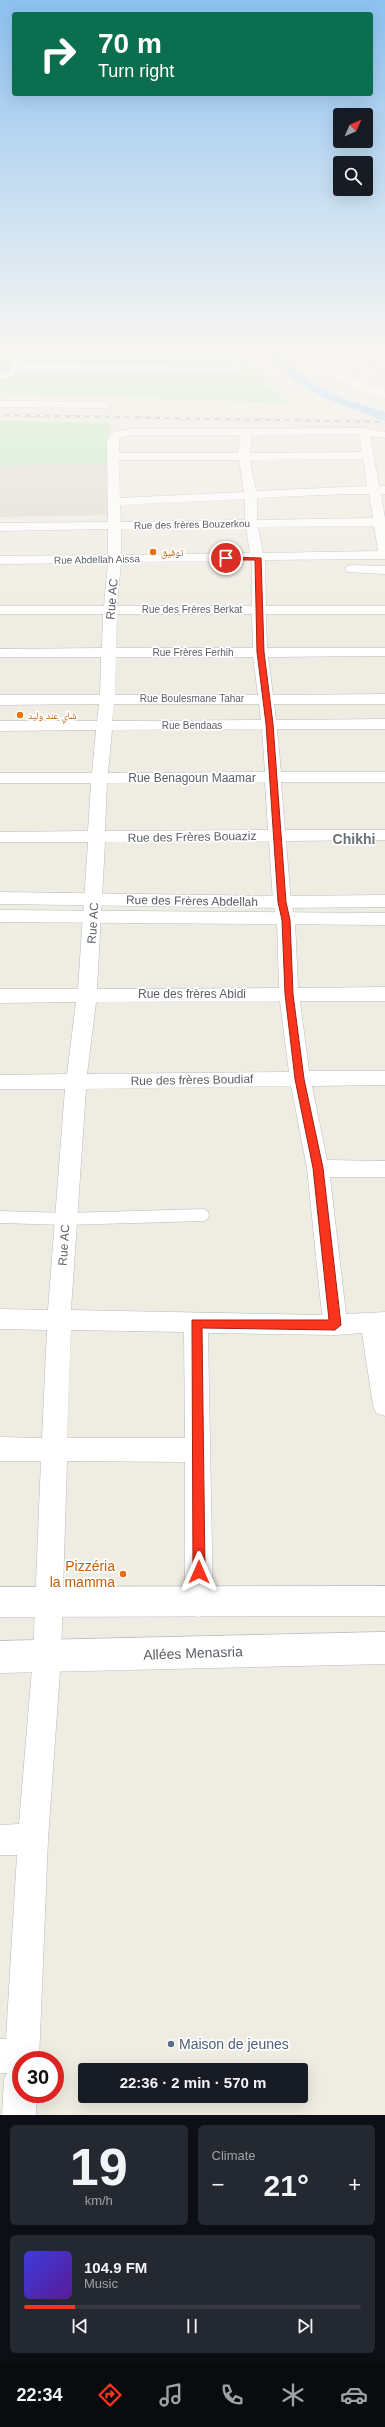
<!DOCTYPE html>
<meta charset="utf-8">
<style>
:root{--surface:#171b24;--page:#242831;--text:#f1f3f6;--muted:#9ea1a6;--line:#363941;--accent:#fa341d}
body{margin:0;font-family:Helvetica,"Noto Naskh Arabic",sans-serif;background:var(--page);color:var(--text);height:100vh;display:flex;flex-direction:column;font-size:15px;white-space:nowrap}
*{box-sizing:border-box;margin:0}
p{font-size:13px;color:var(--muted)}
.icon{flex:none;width:22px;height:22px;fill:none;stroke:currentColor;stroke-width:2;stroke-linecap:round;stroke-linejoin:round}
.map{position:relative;height:2115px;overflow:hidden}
.drawer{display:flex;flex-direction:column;gap:10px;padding:10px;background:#0d0f14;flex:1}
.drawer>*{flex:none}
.banner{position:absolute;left:12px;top:12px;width:361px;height:84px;border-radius:4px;box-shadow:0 4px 16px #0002;background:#0b6e4f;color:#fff;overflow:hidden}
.needle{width:26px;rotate:45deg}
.fabs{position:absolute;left:333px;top:108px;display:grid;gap:8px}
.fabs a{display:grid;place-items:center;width:40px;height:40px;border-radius:4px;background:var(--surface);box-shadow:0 4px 16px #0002;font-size:20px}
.speed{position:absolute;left:12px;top:2051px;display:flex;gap:8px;font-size:20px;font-weight:700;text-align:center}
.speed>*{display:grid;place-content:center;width:52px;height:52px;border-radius:50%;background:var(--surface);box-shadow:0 4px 16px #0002;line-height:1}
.speed .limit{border:6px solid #d22;background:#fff;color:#111}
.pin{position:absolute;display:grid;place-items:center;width:34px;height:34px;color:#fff;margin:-17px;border:2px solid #fff;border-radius:50%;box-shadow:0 1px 4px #0007}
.me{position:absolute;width:44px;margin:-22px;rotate:0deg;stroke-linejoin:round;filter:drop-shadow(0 0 3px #0008)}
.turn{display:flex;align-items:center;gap:14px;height:84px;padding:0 20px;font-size:18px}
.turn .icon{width:52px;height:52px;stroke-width:2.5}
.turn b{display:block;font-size:28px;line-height:34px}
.big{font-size:30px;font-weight:700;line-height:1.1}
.drawer .widget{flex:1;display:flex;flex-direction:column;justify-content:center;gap:6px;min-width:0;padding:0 14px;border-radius:6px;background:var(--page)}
.drawer .dial{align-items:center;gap:0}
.dial b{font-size:52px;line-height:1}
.song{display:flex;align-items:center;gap:12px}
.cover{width:48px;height:48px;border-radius:6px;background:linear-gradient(135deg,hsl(240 70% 55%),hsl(270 70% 35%))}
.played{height:4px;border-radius:2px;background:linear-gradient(90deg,var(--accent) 15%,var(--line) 15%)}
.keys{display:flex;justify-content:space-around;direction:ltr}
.heat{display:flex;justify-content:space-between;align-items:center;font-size:22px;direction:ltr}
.drawer .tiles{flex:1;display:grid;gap:10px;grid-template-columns:1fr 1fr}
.widget:last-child{grid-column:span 2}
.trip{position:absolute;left:78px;top:2063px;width:230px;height:40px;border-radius:4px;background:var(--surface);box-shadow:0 4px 16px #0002;font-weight:700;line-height:40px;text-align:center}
.tabs{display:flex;height:64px;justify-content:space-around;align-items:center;background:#090b0e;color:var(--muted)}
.tabs .icon{width:28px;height:28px}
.tabs .current{color:var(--accent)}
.tabs b{font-size:18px;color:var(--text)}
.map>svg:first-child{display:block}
</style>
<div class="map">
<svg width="385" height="2115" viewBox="0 0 385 2115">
<rect width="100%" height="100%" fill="#efece2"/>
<path fill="#dedcd1" d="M111,464L109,515L0,517V465Z"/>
<path fill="#bce9bd" d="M0,349H230L288,403L0,393Z
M0,421L110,423L111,464L0,465Z"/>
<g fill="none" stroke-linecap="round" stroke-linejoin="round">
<path fill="#a2d4ff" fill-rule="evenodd" d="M263,349H275L294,368L318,386L343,398L385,412V421C377,419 370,415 362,412C324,400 288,383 263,349Z"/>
<g stroke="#b7bac0" stroke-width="6">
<path id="lane-far1" d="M14,367L234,369L239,367L221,349
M0,376L11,374L21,349"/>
</g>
<g stroke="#b7bac0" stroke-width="13">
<path id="lane" d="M0,1217L66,1219L203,1215"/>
</g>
<g stroke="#b7bac0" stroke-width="1">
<path id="street" d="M0,401L106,402L111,405L106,408L0,407Z
M364,428L385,432V438L370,436L379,486H385V494H381L385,518V559L265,560L266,606H385V614H266L267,648H385V656L268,657L273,695L385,694V704H274L276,720L385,719V729H277L281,772H385V782H281L285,830H385V840L286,841L291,902L295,920L298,988L385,987V1001H300L309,1071H385V1085L312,1086L327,1160L385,1161V1177H330L346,1314L385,1312V1416L376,1413L373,1405L362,1333L335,1335L208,1333L213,1603L209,1613L199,1617L189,1613L185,1603V1462L67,1461L61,1657L48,1839L39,2060H21V2094H37L36,2115H2L4,2079L7,2073H0V2039H6L17,1855H0V1825L19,1824L33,1657L41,1461H0V1437L42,1438L47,1330L0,1329V1309L48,1310L65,1089H0V1075L67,1074L76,1002L0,1003V989H78L88,842H0V832L88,831L91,783H0V773H92L96,730L0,731V721H97L99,704L0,705V695H100L101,657H0V649L102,648L103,614H0V606H104L108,563L0,564V556L108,555V529L0,531V523L108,522L107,439L114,432L131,429ZM359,434L362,452L250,453L252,435ZM131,435H240L238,453H119V440L122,437ZM363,459L367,486L256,491L250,460ZM119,460H239L244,492L120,498ZM345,494H369L373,518L257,520V498ZM245,499V520L121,522L120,505ZM374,526L378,551L263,553L258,527ZM246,528L250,553L121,555V529ZM252,561V606H117L121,562ZM117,614H252L253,648H116ZM116,657H253L258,695H115ZM114,704H259L261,720L112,721ZM262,729L265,772L108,773L112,730ZM265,782L268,830L105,831L107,783ZM269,841L273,902L277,920L279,988L97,989L105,842ZM280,1001L289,1072L87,1074L96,1002ZM291,1086L307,1168L322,1315L71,1310L86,1089ZM71,1330L184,1332L185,1438H67Z
M352,565L385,566V574L347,572L345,569L347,566Z"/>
</g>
<g stroke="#b8bcc2" stroke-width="1">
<path id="secondary" d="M298,349H311L346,373L385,391V399C360,392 313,370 298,349Z
M0,892L282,896L385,895V907L282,908L0,904Z
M0,910L385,913V925L0,922Z
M385,1586V1616L0,1617V1587Z
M385,1632V1664L0,1673V1641Z"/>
</g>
<use href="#lane-far1" stroke="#fff" stroke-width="5.5"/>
<use href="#lane" stroke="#fff" stroke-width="12"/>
<use href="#street" fill="#fff" fill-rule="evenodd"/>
<use href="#secondary" fill="#fff" fill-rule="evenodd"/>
<g stroke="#b4b5b6" stroke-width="2.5">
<path id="rail" d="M347,349L385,372
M0,415L385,422"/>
</g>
<use href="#rail" stroke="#fff" stroke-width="1.5" stroke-dasharray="5" stroke-linecap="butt"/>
</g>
<linearGradient id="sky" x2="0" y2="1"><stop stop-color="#8cc1f1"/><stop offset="0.54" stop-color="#f8f6f2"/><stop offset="1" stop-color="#f8f6f2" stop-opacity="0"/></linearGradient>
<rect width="385" height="645" fill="url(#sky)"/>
<path fill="#fa341d" stroke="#a22213" d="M226,557L261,558L264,652L273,724L286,902L290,920L293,994L304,1079L323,1168L341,1325L335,1330L202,1328L205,1572L203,1577L199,1579L194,1577L193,1572L192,1320H329L313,1168L295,1079L285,994L282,920L278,902L266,724L257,652L255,560H224Z"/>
<g fill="#e8710a" stroke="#fff" stroke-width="1.5">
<circle cx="153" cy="552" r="4"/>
<circle cx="20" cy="715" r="4"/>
<circle cx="123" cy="1574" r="4"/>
</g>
<circle fill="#5c6f8a" stroke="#fff" stroke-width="1.5" cx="171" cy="2044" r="4"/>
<g text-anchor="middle" stroke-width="3.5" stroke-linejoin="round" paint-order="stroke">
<g font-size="10" fill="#5a5f65" stroke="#fff">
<text transform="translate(192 524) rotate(-1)" y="4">Rue des frères Bouzerkou</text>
<text transform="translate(97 559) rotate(-1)" y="4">Rue Abdellah Aissa</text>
<text x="192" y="613">Rue des Frères Berkat</text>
<text x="193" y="656">Rue Frères Ferhih</text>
<text x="192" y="702">Rue Boulesmane Tahar</text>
<text x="192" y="729">Rue Bendaas</text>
</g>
<g font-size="10" fill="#c56008" stroke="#fff" text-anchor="start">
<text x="161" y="556">توفيق</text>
<text x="28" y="719">شاي عند وليد</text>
</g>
<g font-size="12" fill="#5a5f65" stroke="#fff">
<text transform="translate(112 599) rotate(-85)" y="4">Rue AC</text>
<text x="192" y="782">Rue Benagoun Maamar</text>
<text transform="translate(192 837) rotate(-1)" y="4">Rue des Frères Bouaziz</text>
<text transform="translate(192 901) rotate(1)" y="4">Rue des Frères Abdellah</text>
<text transform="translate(93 923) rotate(-86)" y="4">Rue AC</text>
<text x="192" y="998">Rue des frères Abidi</text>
<text transform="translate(192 1080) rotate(-1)" y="4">Rue des frères Boudiaf</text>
<text transform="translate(64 1245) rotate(-86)" y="4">Rue AC</text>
</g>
<g font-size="14" font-weight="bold" fill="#6b7177" stroke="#fff">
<text x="354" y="844">Chikhi</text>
</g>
<g font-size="14" fill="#c56008" stroke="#fff" text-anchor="end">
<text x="115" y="1571">Pizzéria<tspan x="115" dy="16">la mamma</tspan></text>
</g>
<g font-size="14" fill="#5a5f65" stroke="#fff">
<text transform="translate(193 1653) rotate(-2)" y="5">Allées Menasria</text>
</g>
<g font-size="14" fill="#4e5e75" stroke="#fff" text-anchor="start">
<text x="179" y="2049">Maison de jeunes</text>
</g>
</g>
</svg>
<div class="fabs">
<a><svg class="needle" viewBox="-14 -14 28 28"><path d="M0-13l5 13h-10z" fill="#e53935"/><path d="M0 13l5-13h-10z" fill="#9ea1a6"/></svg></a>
<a><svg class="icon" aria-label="search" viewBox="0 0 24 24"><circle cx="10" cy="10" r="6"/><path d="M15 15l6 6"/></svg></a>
</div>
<div class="speed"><div class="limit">30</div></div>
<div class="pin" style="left:226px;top:558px;background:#d93025"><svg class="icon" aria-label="arrive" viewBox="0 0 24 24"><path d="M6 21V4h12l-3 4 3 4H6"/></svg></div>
<svg class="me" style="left:199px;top:1572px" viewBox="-20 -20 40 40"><path d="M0-17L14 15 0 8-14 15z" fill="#fa341d" stroke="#fff" stroke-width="4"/></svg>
<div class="trip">22:36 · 2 min · 570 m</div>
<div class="banner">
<div class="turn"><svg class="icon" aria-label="right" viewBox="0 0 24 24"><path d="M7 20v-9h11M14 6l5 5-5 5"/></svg><div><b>70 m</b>Turn right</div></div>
</div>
</div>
<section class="drawer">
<div class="tiles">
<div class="widget dial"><b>19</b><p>km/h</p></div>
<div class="widget"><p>Climate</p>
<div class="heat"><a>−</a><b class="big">21°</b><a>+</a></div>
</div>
<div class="widget">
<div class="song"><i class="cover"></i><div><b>104.9 FM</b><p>Music</p></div></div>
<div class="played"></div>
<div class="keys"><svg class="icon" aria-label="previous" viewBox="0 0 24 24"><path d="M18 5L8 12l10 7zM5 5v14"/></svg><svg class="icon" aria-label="pause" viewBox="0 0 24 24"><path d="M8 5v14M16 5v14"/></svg><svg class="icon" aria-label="next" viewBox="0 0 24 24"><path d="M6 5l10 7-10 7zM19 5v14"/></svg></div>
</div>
</div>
</section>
<nav class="tabs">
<b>22:34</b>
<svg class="icon current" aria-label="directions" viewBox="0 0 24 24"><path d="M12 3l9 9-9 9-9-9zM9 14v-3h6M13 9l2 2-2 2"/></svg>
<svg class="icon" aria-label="music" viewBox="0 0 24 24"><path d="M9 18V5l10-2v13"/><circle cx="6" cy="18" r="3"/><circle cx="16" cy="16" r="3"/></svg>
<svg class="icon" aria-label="phone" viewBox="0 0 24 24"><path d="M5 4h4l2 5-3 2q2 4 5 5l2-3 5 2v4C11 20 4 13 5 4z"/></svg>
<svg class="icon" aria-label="climate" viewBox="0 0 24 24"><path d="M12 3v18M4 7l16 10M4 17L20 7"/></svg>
<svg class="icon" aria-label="car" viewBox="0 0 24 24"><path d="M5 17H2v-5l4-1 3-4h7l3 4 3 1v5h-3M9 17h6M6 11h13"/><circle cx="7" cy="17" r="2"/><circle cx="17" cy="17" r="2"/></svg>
</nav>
